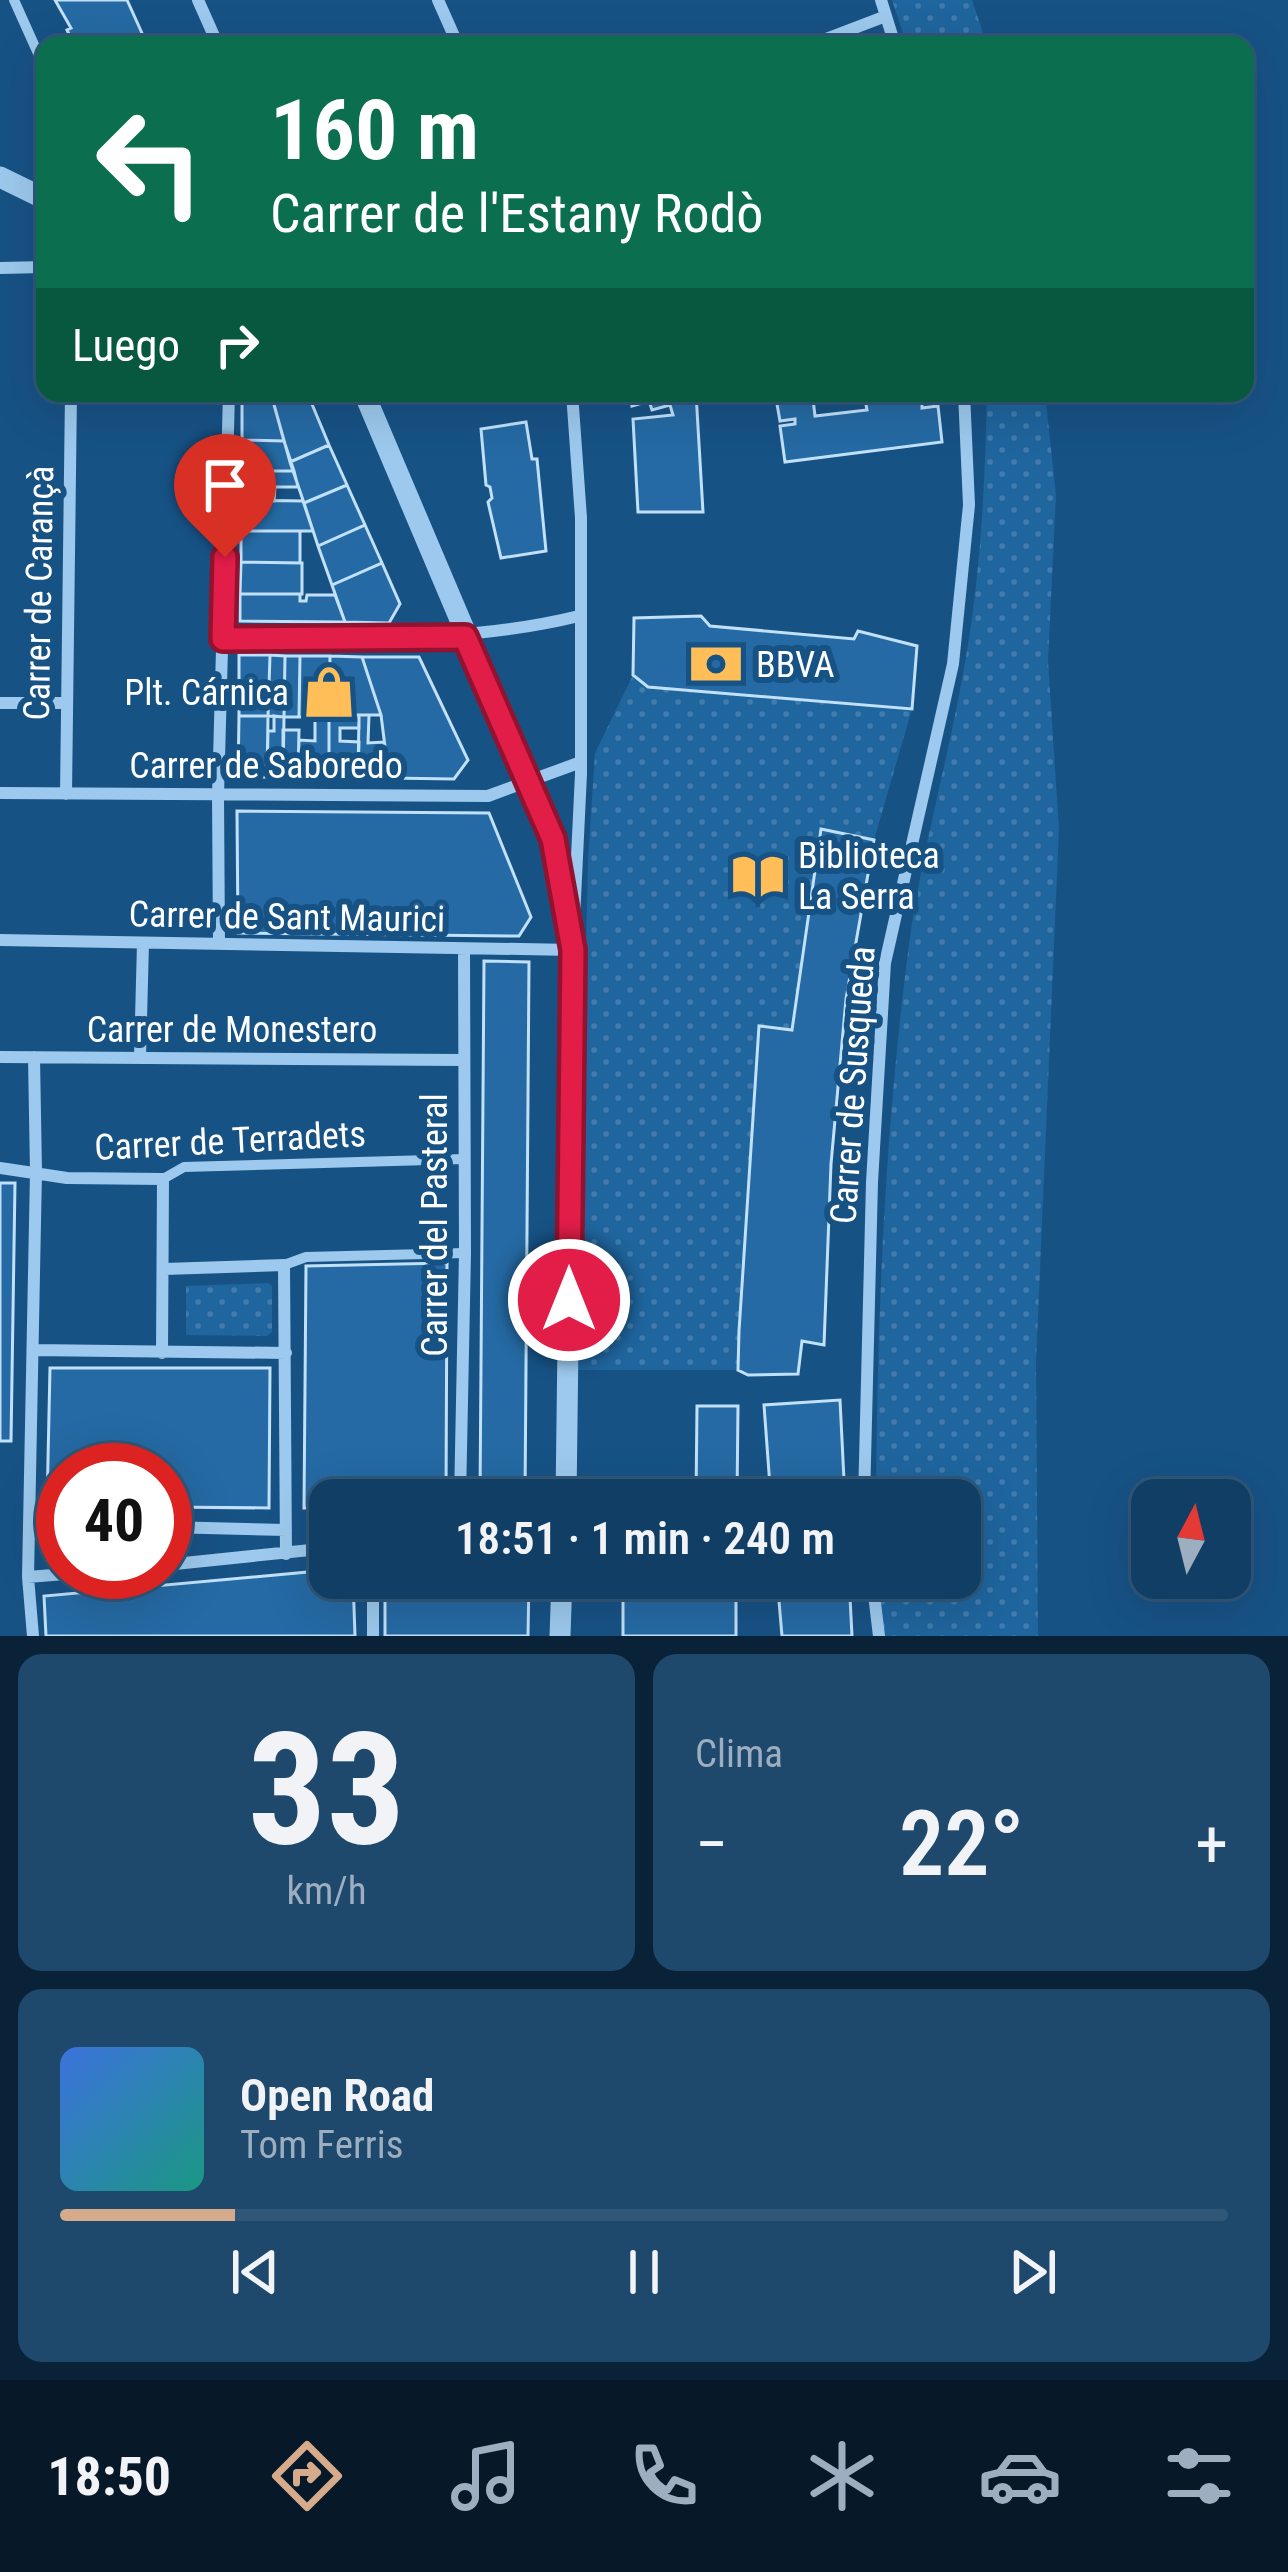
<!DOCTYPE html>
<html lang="es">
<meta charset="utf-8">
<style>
:root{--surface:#113e64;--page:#1e496d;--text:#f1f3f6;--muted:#9caebf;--line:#305778;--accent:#d6ab8b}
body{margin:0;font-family:"Roboto Condensed",sans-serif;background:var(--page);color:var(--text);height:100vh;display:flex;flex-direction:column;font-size:45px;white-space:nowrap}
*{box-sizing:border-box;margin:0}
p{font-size:39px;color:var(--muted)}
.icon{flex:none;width:66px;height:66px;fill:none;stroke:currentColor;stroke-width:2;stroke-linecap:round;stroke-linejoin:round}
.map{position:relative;height:1636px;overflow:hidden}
.side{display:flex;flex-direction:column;gap:18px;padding:18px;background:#092237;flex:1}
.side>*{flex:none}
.hud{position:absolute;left:36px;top:36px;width:1218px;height:366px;border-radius:24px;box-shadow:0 12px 48px #0002,0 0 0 3px var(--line);background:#0b6e4f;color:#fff;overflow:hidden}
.needle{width:78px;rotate:7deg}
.buttons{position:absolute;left:1131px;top:1479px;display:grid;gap:24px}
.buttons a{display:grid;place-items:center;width:120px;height:120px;border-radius:24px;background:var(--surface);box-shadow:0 12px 48px #0002,0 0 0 3px var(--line);font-size:60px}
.speed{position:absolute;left:36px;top:1443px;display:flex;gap:24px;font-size:60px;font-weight:700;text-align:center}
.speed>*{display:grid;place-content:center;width:156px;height:156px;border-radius:50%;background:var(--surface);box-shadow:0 12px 48px #0002,0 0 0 3px var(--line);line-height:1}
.speed .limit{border:18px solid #d22;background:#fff;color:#111}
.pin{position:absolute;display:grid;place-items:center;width:102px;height:102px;color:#fff;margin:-123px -51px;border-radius:50% 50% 50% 0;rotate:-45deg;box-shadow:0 0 12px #0007}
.pin .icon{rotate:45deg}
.me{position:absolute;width:132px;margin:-66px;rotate:0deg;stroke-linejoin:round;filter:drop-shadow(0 0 9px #0008)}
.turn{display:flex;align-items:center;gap:42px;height:252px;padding:0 36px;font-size:54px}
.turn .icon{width:156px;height:156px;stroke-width:2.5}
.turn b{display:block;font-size:84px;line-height:102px}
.then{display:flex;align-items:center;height:114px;padding:0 36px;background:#0003;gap:24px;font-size:45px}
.big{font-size:90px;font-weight:600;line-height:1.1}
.side .tile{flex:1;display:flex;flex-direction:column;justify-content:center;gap:18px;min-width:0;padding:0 42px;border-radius:24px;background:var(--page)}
.side .dial{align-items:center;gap:0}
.dial b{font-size:156px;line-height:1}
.song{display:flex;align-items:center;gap:36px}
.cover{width:144px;height:144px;border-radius:18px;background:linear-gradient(135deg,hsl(220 70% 55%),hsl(170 70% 35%))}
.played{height:12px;border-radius:6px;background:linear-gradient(90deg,var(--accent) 15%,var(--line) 15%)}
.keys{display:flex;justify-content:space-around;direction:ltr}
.heat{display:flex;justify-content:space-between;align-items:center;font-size:66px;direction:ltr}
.side .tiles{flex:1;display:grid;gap:18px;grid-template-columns:1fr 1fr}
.tile:last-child{grid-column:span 2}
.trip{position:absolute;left:309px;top:1479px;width:672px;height:120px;border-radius:24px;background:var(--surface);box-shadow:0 12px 48px #0002,0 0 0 3px var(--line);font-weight:600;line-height:120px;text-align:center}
.dock{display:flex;height:192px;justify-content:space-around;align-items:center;background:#071928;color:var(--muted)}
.dock .icon{width:84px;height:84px}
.dock .selected{color:var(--accent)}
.dock b{font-size:54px;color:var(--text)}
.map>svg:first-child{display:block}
</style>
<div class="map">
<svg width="1288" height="1636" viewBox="0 0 1288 1636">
<defs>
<pattern id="park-dots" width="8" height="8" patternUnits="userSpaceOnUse" patternTransform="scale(3)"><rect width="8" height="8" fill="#1f659e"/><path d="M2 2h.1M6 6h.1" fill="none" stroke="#417cad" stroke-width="1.8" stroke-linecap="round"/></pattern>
</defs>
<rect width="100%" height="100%" fill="#175285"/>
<path fill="url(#park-dots)" d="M892,0H972L987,45H907Z
M987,393H1045L1056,495L1048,661L1059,829L1036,1362L1038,1636H881L878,1578H960V1500H876C877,1314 885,1129 909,944C922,848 950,753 966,657C981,570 985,481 987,393Z
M633,675L648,687L912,709L874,840L821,830L792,1030L759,1026L738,1370H576L588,861L595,753Z
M268,1283L272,1286V1332L267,1336L186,1335V1286Z"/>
<path fill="#256aa4" stroke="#c1e0fa" stroke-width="3" d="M55,0H127L146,42L74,45L67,30L71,28Z
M243,393H307L309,397L242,401Z
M630,393H696L703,512H638L633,419L673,415L670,405L652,410L649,401L632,406Z
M864,393H936L937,401L922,403V408L938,406L942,442L785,462L780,426L795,424V419L780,421L777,404L813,399L815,416L867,410Z
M309,397L329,445L290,462L273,401Z
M242,401H273L284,441L242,440Z
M526,422L532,459H537L546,551L501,558L488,502L492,498L490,487L486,485L481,429Z
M242,440L284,441L294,471H242Z
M329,445L347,485L304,503L290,462Z
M242,471H294L298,487H241Z
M347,485L365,525L318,546L304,503Z
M241,487H275L274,501L241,500Z
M241,500L303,501L313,531H241Z
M365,525L382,563L332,585L318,546Z
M241,531H300V563L241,562Z
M241,562L302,563V594H240Z
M382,563L400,604L389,623L345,622L332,585Z
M240,594H300V601H306L307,595H335L345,622L240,621Z
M701,616L710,626L854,639L858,631L917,646L912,709L648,687L633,675L634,618Z
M239,655H270L268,716H239Z
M270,655L285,656L284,717L268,716Z
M285,656H300L299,717H284Z
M300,656H330L329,720L299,717Z
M330,656L362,657L381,715H329Z
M362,657H419L468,760L454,779L389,778L381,715Z
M329,715H359V728H340V741L359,742L358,778H329Z
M359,715H369L368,743L384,742L389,778H358Z
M239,716H268L267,777H238Z
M274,716L284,717L283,777H267L268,731H274Z
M315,717L329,720V778L298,777L299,740L315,741Z
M283,730H299L298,777H283Z
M237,811L489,813L531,917L519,936L238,933Z
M821,829L874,840L846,999L831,1164L824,1345L802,1341L798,1374L748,1375L738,1370L739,1331L759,1026L792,1030Z
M484,961L529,962L525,1500H480Z
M0,1183H15L11,1441H0Z
M447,1263L446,1500H330V1508H304L306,1266Z
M50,1368H270L269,1508L165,1507V1470H63V1506H47Z
M840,1400L845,1500H771L764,1405Z
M697,1406H738L737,1500H696Z
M330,1570V1578H353L355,1636H46L44,1596Z
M385,1578H529L528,1636H385Z
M623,1578H736V1636H623Z
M777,1578H849L852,1636H782Z"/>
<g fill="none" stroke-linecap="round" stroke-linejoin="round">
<path stroke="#9cc9ed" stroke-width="10" d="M14,0L45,69
M163,1179L184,1167L464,1159
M284,1265L306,1257L465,1253"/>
<path stroke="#9cc9ed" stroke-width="12" d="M198,0L218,45
M438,0L458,45
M881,0L895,45
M810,45L886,16
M0,268L45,267
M572,393L581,518V774L574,919
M223,639C343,637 461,645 579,616
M0,703H67
M0,793L488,796L581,762
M66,794L71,393
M0,940L573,950V946
M219,944L218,796L229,393
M0,1057L464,1060
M140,1058L143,943
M0,1168L67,1178L163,1179L162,1353
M165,1269L284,1265L286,1554
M33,1350L286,1353
M460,1500L465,1253L464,950
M864,1500L872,1182L885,963L953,664L969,505L964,393
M32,1524L63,1525
M165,1527L286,1530
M165,1565L330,1548
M28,1577L90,1572
M872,1578L879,1636
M33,1636L28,1577L36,1172L34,1057
M373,1636V1578"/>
<path stroke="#9cc9ed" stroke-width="21" d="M0,177L45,199
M364,393L553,839L573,950L566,1500
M560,1636L562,1578"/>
</g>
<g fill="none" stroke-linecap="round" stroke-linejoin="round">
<g stroke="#92132f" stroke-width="30">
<path id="route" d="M225,557L223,639L465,637L553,839L573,950L569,1300"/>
</g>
<use href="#route" stroke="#e11d48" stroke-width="21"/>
</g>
<defs>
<g id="bank-bare" transform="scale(4.14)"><path d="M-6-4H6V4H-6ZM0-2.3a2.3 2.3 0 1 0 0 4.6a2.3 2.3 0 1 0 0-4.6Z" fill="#ffbe58" stroke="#175285" stroke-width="2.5" paint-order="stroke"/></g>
<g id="shop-bare" transform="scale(4.14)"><path d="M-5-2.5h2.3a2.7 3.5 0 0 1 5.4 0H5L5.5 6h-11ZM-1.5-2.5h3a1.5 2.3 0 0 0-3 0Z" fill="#ffbe58" stroke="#175285" stroke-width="2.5" paint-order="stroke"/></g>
<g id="library-bare" transform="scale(4.14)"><path d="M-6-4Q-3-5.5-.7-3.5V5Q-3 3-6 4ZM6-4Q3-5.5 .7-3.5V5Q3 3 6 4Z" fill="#ffbe58" stroke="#175285" stroke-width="2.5" paint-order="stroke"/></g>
</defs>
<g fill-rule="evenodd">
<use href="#bank-bare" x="716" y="664"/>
<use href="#shop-bare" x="329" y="692"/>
<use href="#library-bare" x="758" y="876"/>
</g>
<g text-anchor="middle" stroke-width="12" stroke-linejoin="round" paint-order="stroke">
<g font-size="36" fill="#fff" stroke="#175285">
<text transform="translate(38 593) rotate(-89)" y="13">Carrer de Carançà</text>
<text x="266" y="778">Carrer de Saboredo</text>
<text transform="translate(287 916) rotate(1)" y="13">Carrer de Sant Maurici</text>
<text x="232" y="1042">Carrer de Monestero</text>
<text transform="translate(852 1085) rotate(-86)" y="13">Carrer de Susqueda</text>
<text transform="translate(230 1140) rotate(-3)" y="13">Carrer de Terradets</text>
<text transform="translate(434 1225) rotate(-90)" y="13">Carrer del Pasteral</text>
</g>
<g font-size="36" fill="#fff" stroke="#175285" text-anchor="start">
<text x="756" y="677">BBVA</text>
<text x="289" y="705" text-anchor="end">Plt. Cárnica</text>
<text x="798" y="868">Biblioteca<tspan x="798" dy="41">La Serra</tspan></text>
</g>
</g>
</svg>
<div class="buttons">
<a><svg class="needle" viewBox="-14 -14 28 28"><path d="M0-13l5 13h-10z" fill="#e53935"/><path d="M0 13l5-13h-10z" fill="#9caebf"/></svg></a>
</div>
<div class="speed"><div class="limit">40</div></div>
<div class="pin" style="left:225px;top:557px;background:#d93025"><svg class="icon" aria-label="arrive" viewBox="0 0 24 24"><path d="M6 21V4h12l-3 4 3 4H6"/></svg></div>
<svg class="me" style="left:569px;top:1300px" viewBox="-20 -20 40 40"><circle r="17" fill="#e11d48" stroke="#fff" stroke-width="3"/><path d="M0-11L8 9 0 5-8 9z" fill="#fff"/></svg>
<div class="trip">18:51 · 1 min · 240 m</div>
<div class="hud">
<div class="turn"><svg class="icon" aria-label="left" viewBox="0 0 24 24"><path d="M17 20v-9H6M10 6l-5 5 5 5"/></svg><div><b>160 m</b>Carrer de l'Estany Rodò</div></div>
<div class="then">Luego<svg class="icon" aria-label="right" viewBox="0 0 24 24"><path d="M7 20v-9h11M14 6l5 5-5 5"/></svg></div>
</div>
</div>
<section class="side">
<div class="tiles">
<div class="tile dial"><b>33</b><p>km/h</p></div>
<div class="tile"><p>Clima</p>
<div class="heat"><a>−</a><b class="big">22°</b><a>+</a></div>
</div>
<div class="tile">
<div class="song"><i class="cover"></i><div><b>Open Road</b><p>Tom Ferris</p></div></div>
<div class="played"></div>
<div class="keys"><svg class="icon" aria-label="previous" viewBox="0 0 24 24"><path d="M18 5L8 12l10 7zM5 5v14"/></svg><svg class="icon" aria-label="pause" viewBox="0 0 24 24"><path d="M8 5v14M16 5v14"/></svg><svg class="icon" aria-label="next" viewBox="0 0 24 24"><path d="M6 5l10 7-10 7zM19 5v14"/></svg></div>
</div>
</div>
</section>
<nav class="dock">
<b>18:50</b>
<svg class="icon selected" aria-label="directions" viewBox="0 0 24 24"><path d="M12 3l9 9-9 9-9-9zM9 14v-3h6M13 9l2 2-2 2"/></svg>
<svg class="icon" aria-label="music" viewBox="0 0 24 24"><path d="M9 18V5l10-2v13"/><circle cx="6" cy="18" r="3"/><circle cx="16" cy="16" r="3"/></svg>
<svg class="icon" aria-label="phone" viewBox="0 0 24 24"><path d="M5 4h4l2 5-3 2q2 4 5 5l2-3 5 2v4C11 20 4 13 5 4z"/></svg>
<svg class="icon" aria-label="climate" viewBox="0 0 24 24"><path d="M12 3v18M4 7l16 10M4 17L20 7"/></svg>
<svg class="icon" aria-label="car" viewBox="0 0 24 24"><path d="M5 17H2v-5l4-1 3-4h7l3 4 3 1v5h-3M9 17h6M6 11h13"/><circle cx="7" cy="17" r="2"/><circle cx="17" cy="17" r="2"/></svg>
<svg class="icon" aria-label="filters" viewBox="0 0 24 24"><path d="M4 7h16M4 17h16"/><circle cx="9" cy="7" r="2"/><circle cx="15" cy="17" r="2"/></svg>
</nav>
